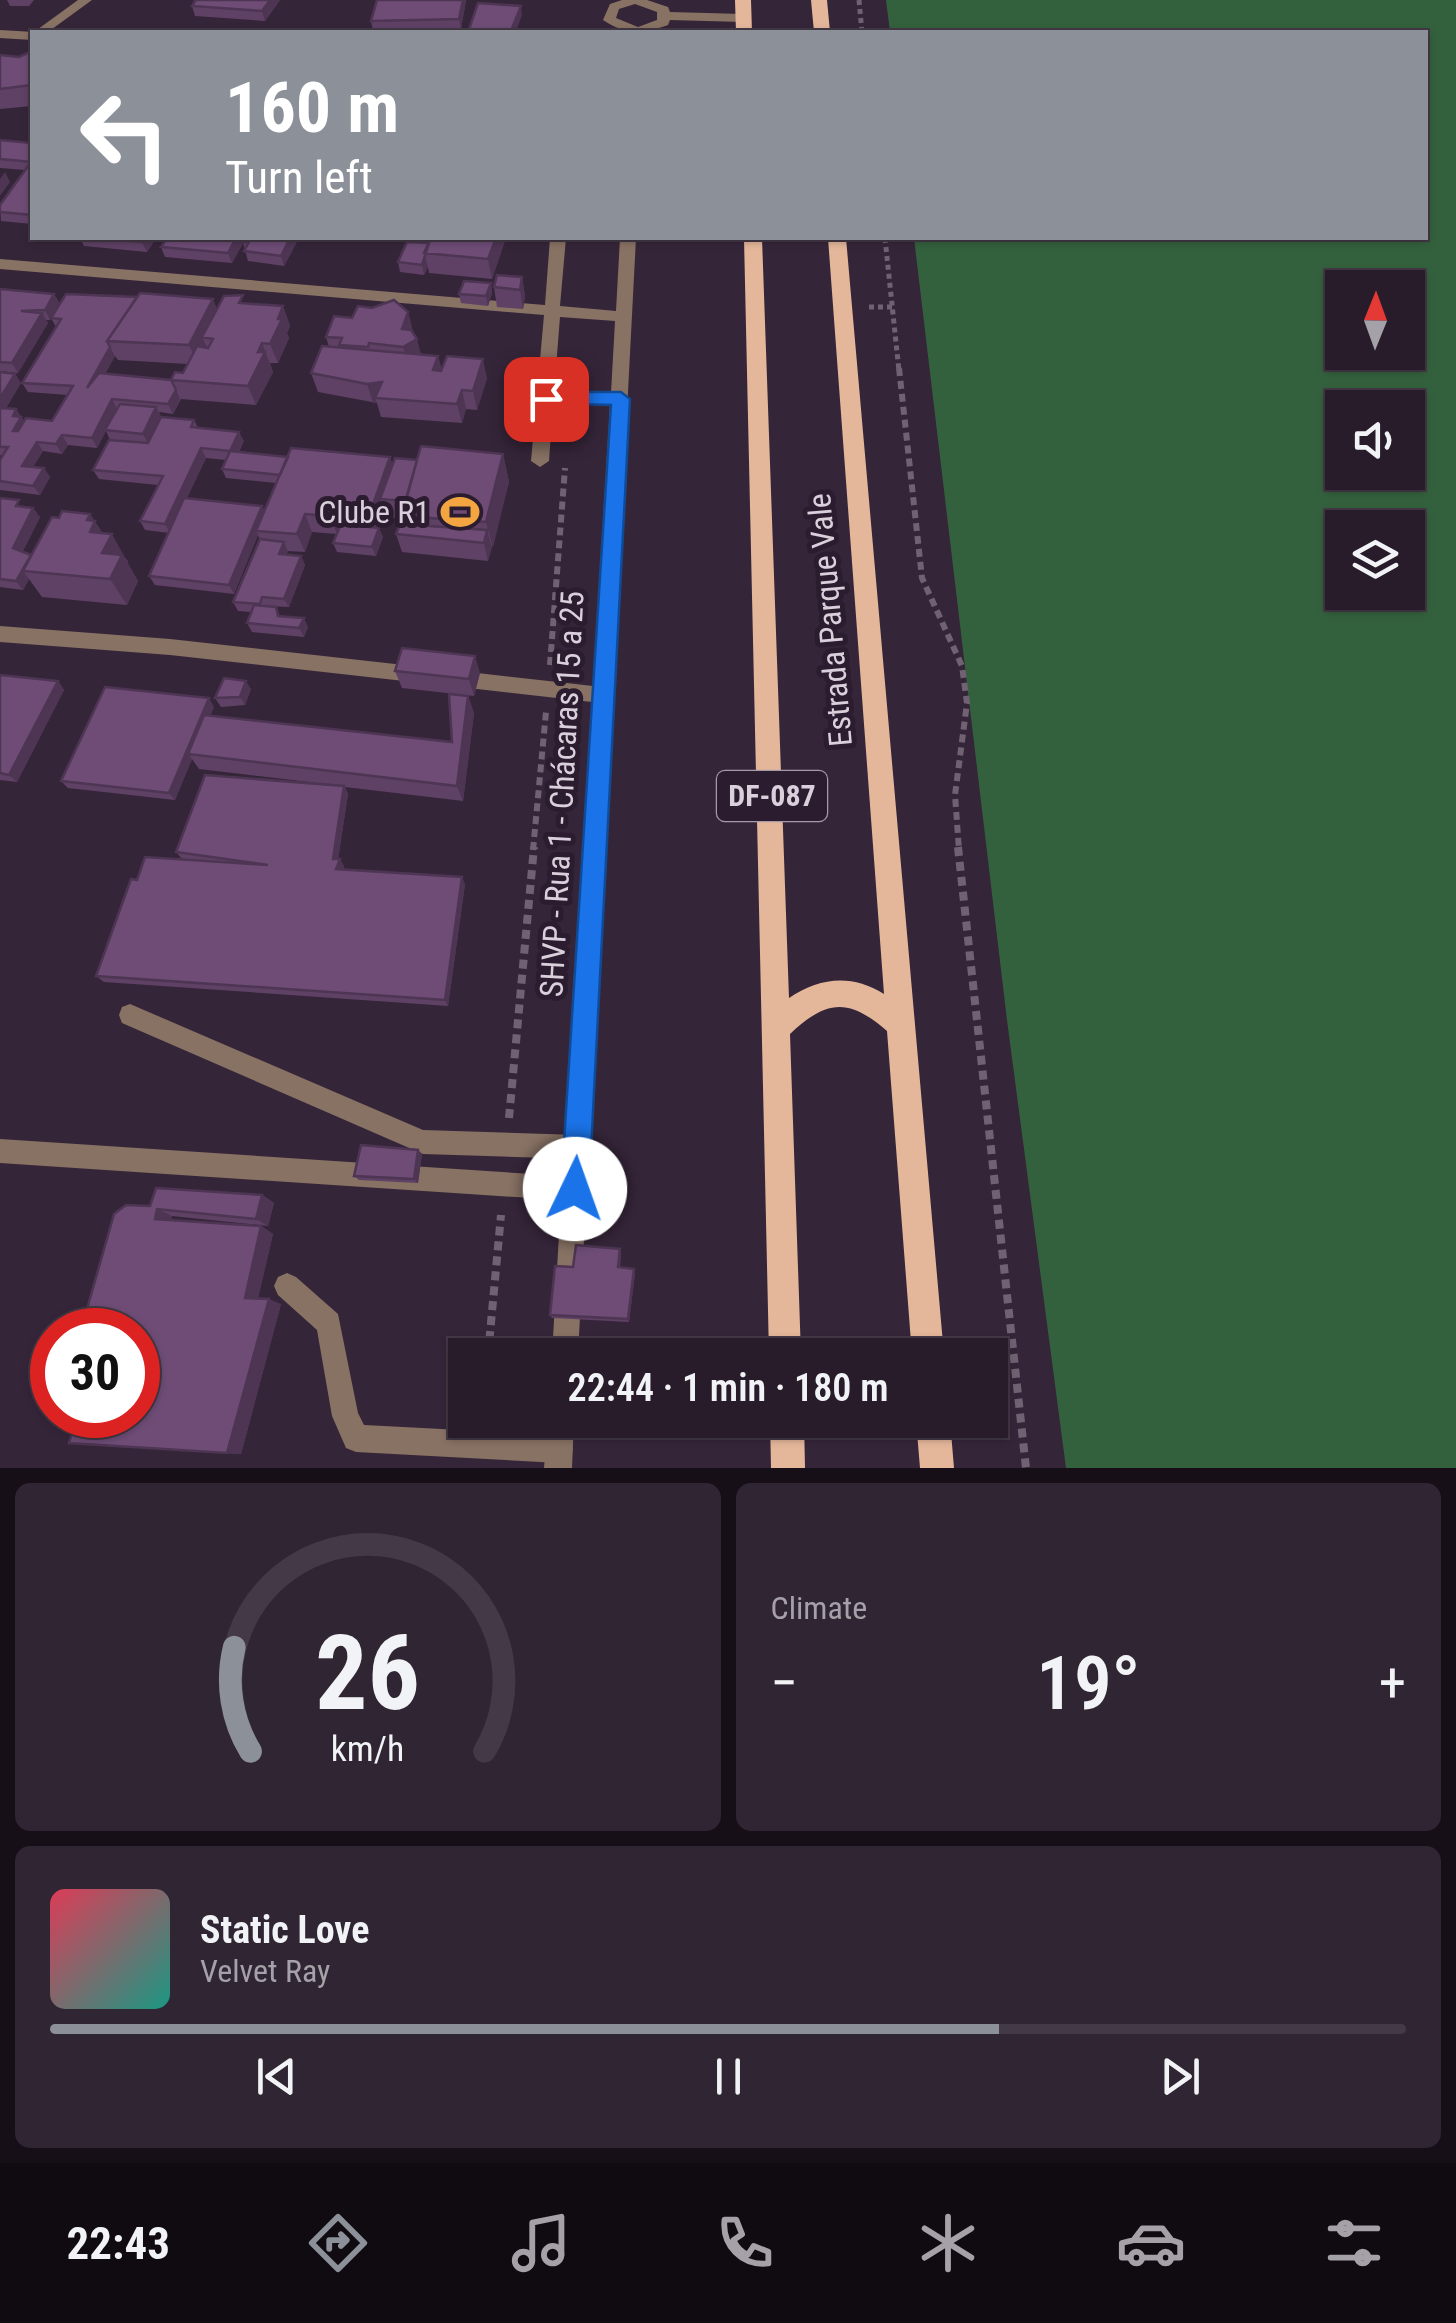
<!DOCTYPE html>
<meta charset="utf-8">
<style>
:root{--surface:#281c2b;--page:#302533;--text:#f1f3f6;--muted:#a5a1a9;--line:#443a47;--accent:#8c9099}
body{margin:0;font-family:"Roboto Condensed",sans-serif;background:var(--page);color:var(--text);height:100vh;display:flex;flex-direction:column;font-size:38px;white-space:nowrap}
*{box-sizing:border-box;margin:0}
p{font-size:32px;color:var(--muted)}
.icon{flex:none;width:55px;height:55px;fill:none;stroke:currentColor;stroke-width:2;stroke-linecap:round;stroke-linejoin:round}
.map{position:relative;height:1468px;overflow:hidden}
.sheet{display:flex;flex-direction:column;gap:15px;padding:15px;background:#160f18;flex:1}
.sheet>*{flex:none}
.banner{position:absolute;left:30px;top:30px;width:1398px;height:210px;border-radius:0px;box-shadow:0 2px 8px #0004,0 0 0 2px var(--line);background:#8c9099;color:#fff;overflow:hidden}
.needle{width:65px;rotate:1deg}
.controls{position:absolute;left:1325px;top:270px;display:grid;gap:20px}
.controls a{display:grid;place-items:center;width:100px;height:100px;border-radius:0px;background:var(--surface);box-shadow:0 2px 8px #0004,0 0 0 2px var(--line);font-size:50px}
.speed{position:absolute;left:30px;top:1308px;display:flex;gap:20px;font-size:50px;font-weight:700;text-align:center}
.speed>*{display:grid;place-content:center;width:130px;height:130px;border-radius:50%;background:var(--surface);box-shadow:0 2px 8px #0004,0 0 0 2px var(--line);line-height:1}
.speed .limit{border:15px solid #d22;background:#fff;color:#111}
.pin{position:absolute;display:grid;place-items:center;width:85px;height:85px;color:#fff;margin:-42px;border-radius:20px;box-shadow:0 5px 15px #0006}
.me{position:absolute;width:110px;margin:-55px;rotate:3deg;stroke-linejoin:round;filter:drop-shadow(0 0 8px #0008)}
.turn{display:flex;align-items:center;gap:35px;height:210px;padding:0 30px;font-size:45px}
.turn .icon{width:130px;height:130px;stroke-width:2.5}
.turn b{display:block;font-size:70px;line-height:85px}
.big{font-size:75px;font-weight:600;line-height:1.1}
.sheet .tile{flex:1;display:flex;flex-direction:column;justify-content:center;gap:15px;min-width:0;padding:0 35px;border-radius:15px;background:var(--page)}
.sheet .dial{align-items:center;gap:0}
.dial svg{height:260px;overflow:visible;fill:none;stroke:var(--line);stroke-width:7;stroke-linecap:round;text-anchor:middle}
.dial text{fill:var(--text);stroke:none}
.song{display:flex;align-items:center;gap:30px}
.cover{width:120px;height:120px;border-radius:15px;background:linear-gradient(135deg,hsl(350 70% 55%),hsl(170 70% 35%))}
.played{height:10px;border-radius:5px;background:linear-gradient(90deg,var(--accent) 70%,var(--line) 70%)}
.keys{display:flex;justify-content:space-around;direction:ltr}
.heat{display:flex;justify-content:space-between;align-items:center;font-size:55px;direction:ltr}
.sheet .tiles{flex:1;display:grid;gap:15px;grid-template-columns:1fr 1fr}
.tile:last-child{grid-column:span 2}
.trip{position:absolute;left:448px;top:1338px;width:560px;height:100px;border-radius:0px;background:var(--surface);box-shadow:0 2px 8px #0004,0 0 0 2px var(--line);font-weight:600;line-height:100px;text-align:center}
.tabs{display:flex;height:160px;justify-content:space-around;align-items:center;background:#100b11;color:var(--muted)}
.tabs .icon{width:70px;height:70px}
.tabs .on{color:var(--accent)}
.tabs b{font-size:45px;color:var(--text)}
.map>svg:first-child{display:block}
</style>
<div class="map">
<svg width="1456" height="1468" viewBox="0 0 1456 1468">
<rect width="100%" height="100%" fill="#352539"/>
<path fill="#34613d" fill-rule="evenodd" d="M886,0H1456V1468H1066L1007,1020L914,238H1425V32H890ZM1342,288H1408V352H1342ZM1342,408H1408V472H1342ZM1342,528H1408V592H1342Z"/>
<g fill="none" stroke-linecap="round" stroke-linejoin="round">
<path stroke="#706273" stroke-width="5" stroke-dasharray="5 4" stroke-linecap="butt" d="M859,0L862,32
M885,238L899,371
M869,307H893"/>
<path stroke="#706273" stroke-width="6" stroke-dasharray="8 5" stroke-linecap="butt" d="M899,368L922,578L962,666L967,703L955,795L959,850
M550,665L565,468
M533,850L546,712"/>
<path stroke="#706273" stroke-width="8" stroke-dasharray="9 6" stroke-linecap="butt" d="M958,847L1026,1468
M509,1118L534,847
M488,1355L501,1215"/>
<path fill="#887264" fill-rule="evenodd" d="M78,0H92L48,32H34Z
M130,1004L423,1130L578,1135L587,1138L590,1147L587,1156L578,1159L423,1154L122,1023L119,1015L122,1007Z
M287,1273L296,1277L338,1314L358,1413L364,1425L559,1435L569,1439L573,1449L569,1459L559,1463L356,1452L346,1448L332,1416L317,1330L278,1295L274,1286L278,1277Z"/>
<path fill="#887264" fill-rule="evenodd" d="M0,30L34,32L32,40L0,38Z
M550,238H566L560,306L616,311L620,238H636L578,1355H552L561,1200L0,1163V1139L563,1176L592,702L451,686L444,684L441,678L444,672L451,670L593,686L610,405H553L549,461L540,467L531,461L544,315L0,269V259L545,305ZM560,317L615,321L611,393H554Z
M0,626L170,639L422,667L429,669L432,675L429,681L422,683L170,655L0,642Z
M548,1420H574L572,1468H544Z"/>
<path fill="#887264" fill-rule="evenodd" d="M622,0H647L668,7L670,12L743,14L749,18L743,22L670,20L668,25C643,34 625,35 603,20L610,4ZM635,4L657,12V20L638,27L616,18L619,9Z"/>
<path fill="#e4b79a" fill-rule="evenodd" d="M735,0H751L752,32H736Z
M811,0H827L830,32H814Z
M744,238H762L789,998C820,977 852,974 884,994L828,238H846L944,1355H912L887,1031C849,998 827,999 790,1034L801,1355H769Z
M770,1420H804L805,1468H771Z
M916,1420H950L954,1468H920Z"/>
</g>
<path fill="#5f4165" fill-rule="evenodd" d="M7,0H34L29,6H10Z
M194,0H280L265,21L195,16L192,6Z
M466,0L461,29L373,31L371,21Z
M32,51V106L0,109V55L19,57Z
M32,137V224L1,221L0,205L25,170L0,168V140L30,143Z
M80,238H156L147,252L84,246Z
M167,238H299L284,266L248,261L243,243L232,263L165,257L161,247Z
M413,238H506L492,279L429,273L428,267L424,275L400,272L398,262L429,243L430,241L414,239Z
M522,277L525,296L523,309L497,307L494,287Z
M491,283L492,293L488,306L461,303L459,294Z
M0,289L54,294L60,304L50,320H46L48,323L18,373L0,371Z
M247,304L283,306L290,326L287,333L289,338L278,363H270L273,372L256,405L181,399L173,414L159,412L161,417L194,420L198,428L244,441L239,452L288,457H390L392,464L417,460L503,454L509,482L488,561L402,552L396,534L404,524L402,518L386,517L384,510L378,527L383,537L376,556L337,552L333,543L337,534L312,532L305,552L288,551L286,555L301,556L305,565L289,607L267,606L276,607L280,616L308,627L304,637L252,632L247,623L251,612L238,611L233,602L260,540L258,535L234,594L155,585L149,576L169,533L145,530L140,521L158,485L99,479L93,470L110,440L106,431L97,448L68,445L62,454L43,451L33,467L44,468L50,477L40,495L0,490V460L3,456L0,455V372L15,374L21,383L6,408L16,409L24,421H52L68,395L28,392L22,383L56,327L51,318L217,309ZM115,356L118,360L188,364L183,373L171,380L105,374ZM206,458L226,460L222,469L226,478L276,483L264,510L262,506L187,498Z
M408,312L413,333L421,354L438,356L442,371L487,378L477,410L466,409L462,423L381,417L377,403L318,392L311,373L329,347L326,337L352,318Z
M0,498L24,507L33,508L40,517L23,551L31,556L59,518L90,514L103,534L128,561L127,563L138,581L127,605L42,597L29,579L23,590L0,587Z
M395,671L480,673L474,696L402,688Z
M0,675L58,681L64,690L17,782L0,780Z
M251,689L245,705L221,707L215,698Z
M468,696L474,713L463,801L345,787L348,794L338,859L344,866L343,870L465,884L448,1006L104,982L96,976L137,880L182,859L176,852L334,785L199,769L192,759L175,800L68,788L61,781L214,707L210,716L452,742Z
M418,1150L422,1154L418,1183L359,1180L354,1176Z
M262,1195L274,1203L268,1226L172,1216L171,1220L261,1226L273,1234L258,1298L281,1304L241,1454L87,1445L150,1206Z
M620,1249L621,1252L620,1268L634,1269L635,1273L629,1322L552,1318L550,1315L573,1267Z"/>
<path fill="#4d3553" d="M270,0H280L265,21L262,11Z
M463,0H466L461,29L459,19Z
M521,6L522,15L516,32H511Z
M5,172L10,182L0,196V179Z
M145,238H156L147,252L142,242Z
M236,238H245L232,263L228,253Z
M290,238H299L284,266L281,256Z
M496,238H506L492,279L488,259Z
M425,257L428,267L424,275L422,265Z
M522,277L525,296L523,309L520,290Z
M491,283L492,293L488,306L486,296Z
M54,294L60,304L50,320L45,310Z
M213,299L221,319L202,337L207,347L198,364L189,345Z
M283,306L290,326L287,333L289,338L278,363L270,344Z
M408,312L413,331L409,343L417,339L422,358L409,366L403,347L402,329Z
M42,313L48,323L18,373L12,363Z
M262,343L273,372L256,405L248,386L258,352Z
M110,347L115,356L92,397L87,388Z
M438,356L443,375L433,370Z
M483,359L487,378L477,410L473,391Z
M15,374L21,383L0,417V398Z
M382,382L375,398L377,403H373L367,384Z
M176,390L180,399L173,414L168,404Z
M462,390L466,409L462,423L457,404Z
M112,399L117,409L97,448L92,438Z
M156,407L166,426L153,453L143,434Z
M16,409L27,427L19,440L13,431V416Z
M239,432L244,441L234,461L230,451Z
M62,435L68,445L62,454L56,444Z
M37,442L43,451L28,475L22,466Z
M201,448L206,458L170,533L165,524Z
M503,454L509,482L493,548L486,522Z
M390,457L396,476L380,499L384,510L378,528L371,510Z
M44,468L50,477L40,495L33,486Z
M262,506L266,515L256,531L258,535L234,594L229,585Z
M333,506L340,525L337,534L329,516Z
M33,508L40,517L20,557L13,548Z
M90,514L108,541L112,534L138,581L127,605L110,579L90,532L87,520Z
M305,514L312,532L305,552L297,534Z
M379,528L383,537L376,556L372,547Z
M487,530L492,548L488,561L484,543Z
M284,542L288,551L283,563L279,554Z
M31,555L23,571L29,579L23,590L16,581Z
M301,556L305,565L289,607L284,599Z
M304,618L308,627L304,637L299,628Z
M475,656L480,673L474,696L469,679Z
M58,681L64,690L17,782L9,775Z
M246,681L251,689L245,705L240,697Z
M468,696L474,713L463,801L457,786Z
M209,698L214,707L194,754H188L192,759L175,800L169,793Z
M344,786L348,794L337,866L333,859Z
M340,859L344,866L341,876L336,869Z
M462,877L465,884L448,1006L445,1000Z
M418,1150L422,1154L418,1183L414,1179Z
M262,1195L274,1203L268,1226L256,1219Z
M157,1209L172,1216L169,1227L155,1219Z
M261,1226L273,1234L257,1303L245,1298Z
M634,1269L635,1273L629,1322L628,1319Z
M269,1299L281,1304L241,1454L227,1453Z"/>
<path fill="#6e4c76" stroke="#4d3553" stroke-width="2.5" d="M196,0H270L262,11L192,6Z
M377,0H463L459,19L371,21Z
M478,3L521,6L511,31L522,32H468Z
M32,51V85L0,89V55L19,57Z
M32,137V162L0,159V140L30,143Z
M31,162L32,215L0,212V205Z
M92,238H145L142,242Z
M167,238H236L228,253L161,247Z
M244,238H290L281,256L244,251L249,242H242Z
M431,238H496L488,259L424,253Z
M407,242L429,243L422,265L398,262Z
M497,275L522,277L520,290L494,287Z
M464,281L491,283L486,296L459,294Z
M0,289L54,294L45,310L21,311L42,313L12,363L0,362Z
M140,293L213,299L189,345L107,341Z
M66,294L137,297L107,341L110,347L87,388L99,373L171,380L176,390L168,404L112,399L92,438L62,435L56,444L37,442L22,466L44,468L33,486L0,481V460L8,447H0V408L16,409L13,416L21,417L13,431H18L26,418L52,421L73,386L22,383L61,319L51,318Z
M243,295L239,303L283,306L278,319H282L270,344L262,343L258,352H265L248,386L171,380L175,372L183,373L197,346L208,348L213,339L202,337L224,296Z
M394,300L408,312L402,329L411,330L417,339L403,347L369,343L368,347L339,345L342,338L326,337L334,316L352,318L358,306L372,308Z
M322,346L438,356L433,370L441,371L447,356L483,359L473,391L462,390L457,404L375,398L382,382L367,384L311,373Z
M0,372L15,374L0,398Z
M120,404L156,407L143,434L105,430Z
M161,417L194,420L191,427L239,432L230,451L201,448L165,524L140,521L163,476L93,470L109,440L148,443Z
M421,446L503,454L486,522L401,516Z
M291,448L390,457L371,510L333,506L329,516L305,514L297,534L256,531Z
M230,451L288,457L280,475L222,469Z
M395,458L417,460L406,501L380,499Z
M0,498L19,500L16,506L33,508L13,548L31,555L16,581L0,579Z
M184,498L262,506L229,585L149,576Z
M62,511L90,514L87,520L95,521L90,532L112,534L102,553L122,555L110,579L23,571L52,517L59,518Z
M341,524L379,528L372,547L333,543Z
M400,524L487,530L484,543L396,534Z
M260,539L284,542L279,554L301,556L284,599L262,597L260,604L233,602Z
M254,605L276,607L278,616L304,618L299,628L247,623Z
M402,648L475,656L469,679L395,671Z
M0,675L58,681L9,775L0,773Z
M224,678L246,681L240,697L215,698Z
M105,687L209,698L169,793L61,781Z
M449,694L468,696L457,786L188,754L204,715L452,742Z
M205,775L344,786L333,859H340L336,869L462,877L445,1000L96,976L131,879L137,880L145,857L268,865L176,852Z
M361,1145L418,1150L414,1179L354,1176Z
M156,1188L262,1195L256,1219L157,1209L155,1219L261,1226L245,1298L269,1299L227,1453L69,1443L77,1415H138V1330H81L114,1214L126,1205L150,1206Z
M576,1245L620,1249L618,1267L634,1269L628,1319L550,1315L555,1266L573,1267Z"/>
<path fill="#1a73e8" stroke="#114b97" stroke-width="2.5" d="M546,392H621L630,399L589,1189L585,1199L575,1203L565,1199L561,1189L611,405L539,403V394Z"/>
<defs>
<g id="stadium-bare" transform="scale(3)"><path d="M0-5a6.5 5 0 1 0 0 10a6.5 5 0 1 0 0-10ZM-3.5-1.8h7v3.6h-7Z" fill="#f2a541" stroke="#2b1c2f" stroke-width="2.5" paint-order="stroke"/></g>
</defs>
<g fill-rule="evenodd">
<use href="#stadium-bare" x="460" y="512"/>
</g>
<g text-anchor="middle" stroke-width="10" stroke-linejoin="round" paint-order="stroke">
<rect fill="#2b1c2f" stroke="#a69aa8" stroke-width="2.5" x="717" y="771" width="110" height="50" rx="8"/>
<g font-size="30" font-weight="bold" fill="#dad0dc">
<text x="772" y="806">DF-087</text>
</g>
<g font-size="32" fill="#dad0dc" stroke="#2b1c2f" text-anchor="end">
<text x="430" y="523">Clube R1</text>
</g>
<g font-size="32" fill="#dad0dc" stroke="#2b1c2f">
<text transform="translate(830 620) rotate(-95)" y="11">Estrada Parque Vale</text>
<text transform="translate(562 794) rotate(-87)" y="11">SHVP - Rua 1 - Chácaras 15 a 25</text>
</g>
</g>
</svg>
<div class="controls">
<a><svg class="needle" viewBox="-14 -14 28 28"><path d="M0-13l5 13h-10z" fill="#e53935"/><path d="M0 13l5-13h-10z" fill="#a5a1a9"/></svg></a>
<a><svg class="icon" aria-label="sound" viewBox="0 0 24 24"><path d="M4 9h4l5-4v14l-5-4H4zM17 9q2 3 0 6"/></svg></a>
<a><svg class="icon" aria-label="layers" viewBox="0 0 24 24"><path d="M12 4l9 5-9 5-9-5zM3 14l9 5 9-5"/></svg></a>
</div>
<div class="speed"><div class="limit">30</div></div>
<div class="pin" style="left:546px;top:399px;background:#d93025"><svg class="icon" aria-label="arrive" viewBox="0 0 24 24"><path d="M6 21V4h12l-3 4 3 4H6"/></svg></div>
<svg class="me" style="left:575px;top:1189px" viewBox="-20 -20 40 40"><circle r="19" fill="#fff"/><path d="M0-13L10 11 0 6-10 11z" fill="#1a73e8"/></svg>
<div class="trip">22:44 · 1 min · 180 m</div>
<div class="banner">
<div class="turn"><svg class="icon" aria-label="left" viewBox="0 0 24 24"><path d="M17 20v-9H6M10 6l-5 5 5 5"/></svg><div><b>160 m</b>Turn left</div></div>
</div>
</div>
<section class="sheet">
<div class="tiles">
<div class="tile dial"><svg viewBox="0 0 100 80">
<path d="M14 69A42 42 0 1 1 86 69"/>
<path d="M14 69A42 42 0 0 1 9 37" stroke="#8c9099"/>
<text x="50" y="56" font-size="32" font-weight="700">26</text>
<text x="50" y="72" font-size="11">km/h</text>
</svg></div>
<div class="tile"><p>Climate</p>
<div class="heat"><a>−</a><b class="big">19°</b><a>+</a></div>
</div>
<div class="tile">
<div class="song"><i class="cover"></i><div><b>Static Love</b><p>Velvet Ray</p></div></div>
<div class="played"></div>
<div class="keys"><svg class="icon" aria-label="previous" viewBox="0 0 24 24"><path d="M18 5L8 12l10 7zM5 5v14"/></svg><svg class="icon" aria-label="pause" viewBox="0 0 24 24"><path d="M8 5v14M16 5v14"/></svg><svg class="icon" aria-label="next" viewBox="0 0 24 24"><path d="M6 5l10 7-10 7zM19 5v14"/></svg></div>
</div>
</div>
</section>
<nav class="tabs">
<b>22:43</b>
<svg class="icon on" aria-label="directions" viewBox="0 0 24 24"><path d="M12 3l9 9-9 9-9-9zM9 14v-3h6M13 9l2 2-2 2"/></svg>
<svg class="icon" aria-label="music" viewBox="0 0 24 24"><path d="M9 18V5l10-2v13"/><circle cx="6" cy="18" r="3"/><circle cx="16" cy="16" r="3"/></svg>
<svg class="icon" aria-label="phone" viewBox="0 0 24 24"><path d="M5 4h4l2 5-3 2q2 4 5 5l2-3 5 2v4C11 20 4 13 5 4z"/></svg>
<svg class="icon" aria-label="climate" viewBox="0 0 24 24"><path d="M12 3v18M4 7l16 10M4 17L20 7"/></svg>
<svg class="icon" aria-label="car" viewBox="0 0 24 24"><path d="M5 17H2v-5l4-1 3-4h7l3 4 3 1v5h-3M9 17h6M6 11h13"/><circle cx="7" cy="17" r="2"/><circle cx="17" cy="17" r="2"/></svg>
<svg class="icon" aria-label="filters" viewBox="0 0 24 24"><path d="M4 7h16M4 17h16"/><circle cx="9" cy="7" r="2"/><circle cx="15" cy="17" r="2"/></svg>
</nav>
